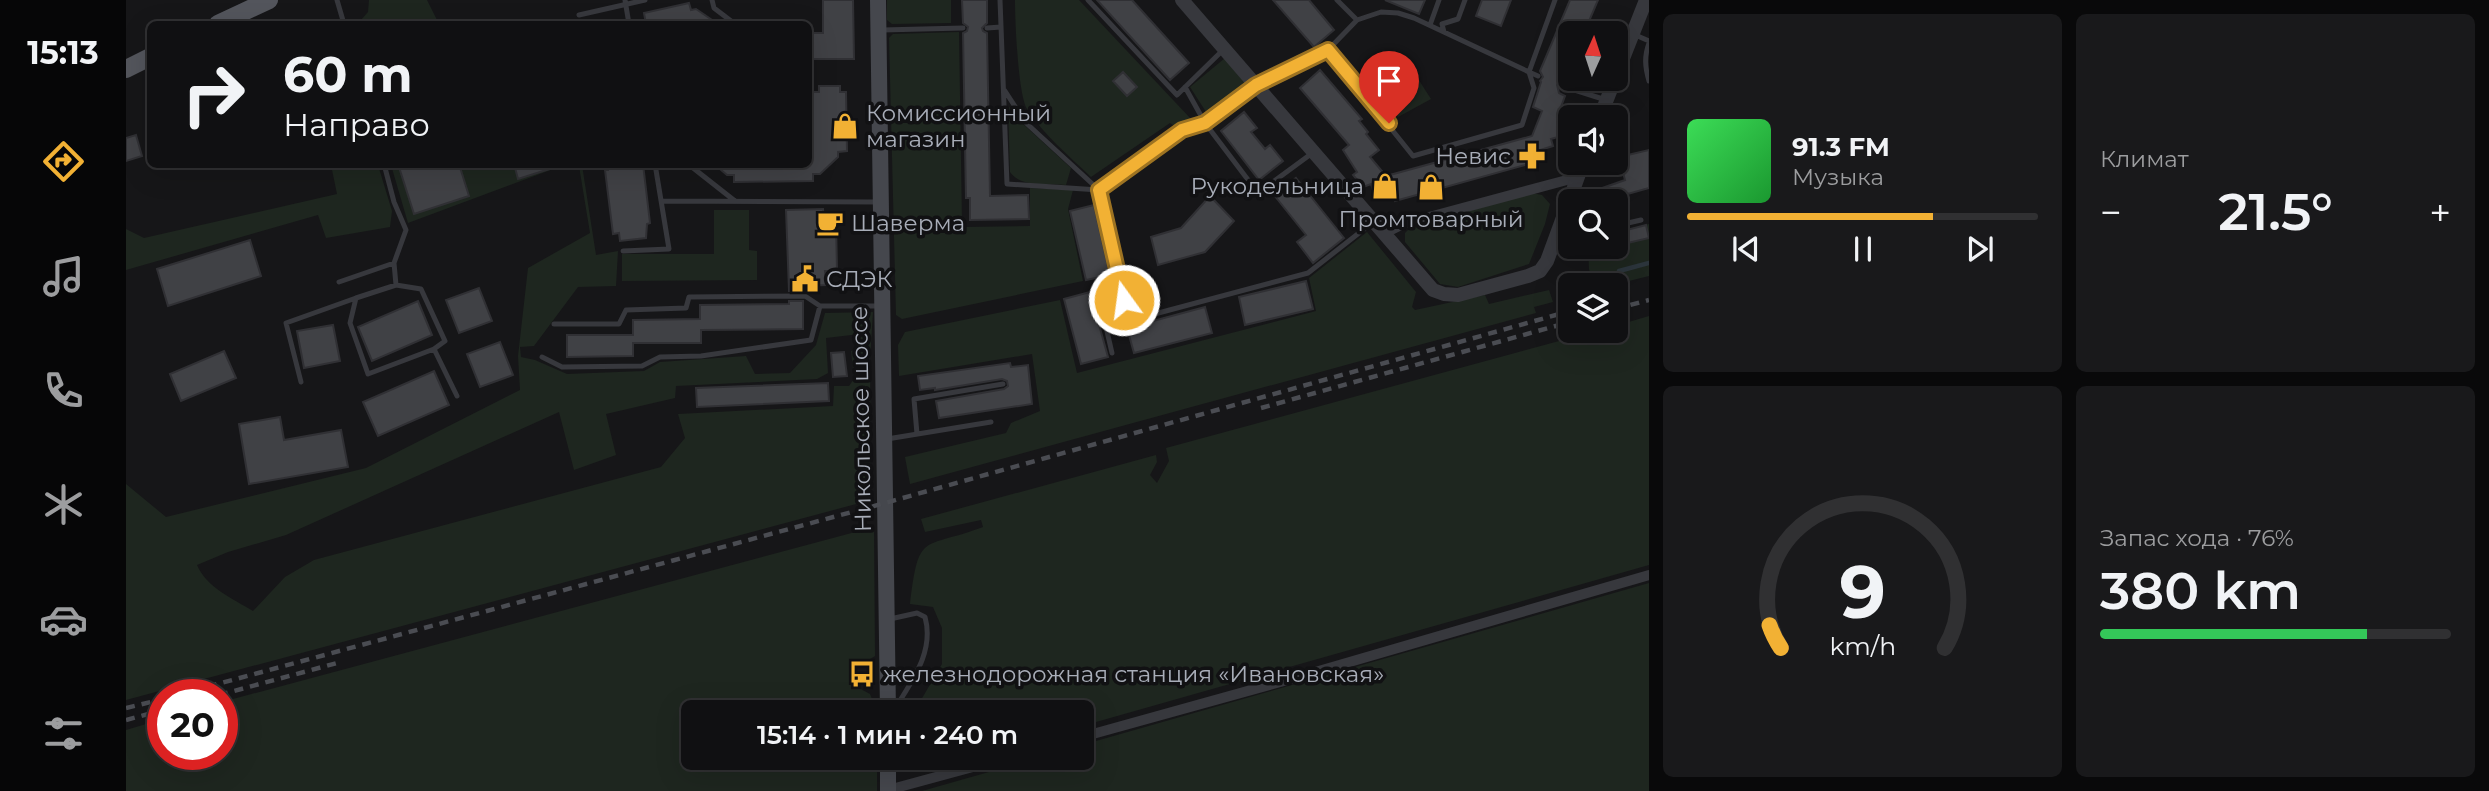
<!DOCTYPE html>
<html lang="ru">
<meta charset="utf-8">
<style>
:root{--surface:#101012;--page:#19191b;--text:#f1f3f6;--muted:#9c9d9f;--line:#303032;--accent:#f2b134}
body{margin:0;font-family:Montserrat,sans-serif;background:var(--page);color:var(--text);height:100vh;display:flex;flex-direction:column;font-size:26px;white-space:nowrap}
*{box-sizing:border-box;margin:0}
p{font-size:23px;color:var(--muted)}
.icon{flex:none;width:38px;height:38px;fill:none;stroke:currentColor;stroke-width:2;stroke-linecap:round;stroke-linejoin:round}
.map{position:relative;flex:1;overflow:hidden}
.panel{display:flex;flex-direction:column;gap:14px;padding:14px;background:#09090a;width:840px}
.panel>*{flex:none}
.top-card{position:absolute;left:21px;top:21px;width:665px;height:147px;border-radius:10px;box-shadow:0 7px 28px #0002,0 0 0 2px var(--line);background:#101012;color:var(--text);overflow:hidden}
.needle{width:46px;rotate:3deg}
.tools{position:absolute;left:1432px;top:21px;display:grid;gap:14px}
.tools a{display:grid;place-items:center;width:70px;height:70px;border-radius:10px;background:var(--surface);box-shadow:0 7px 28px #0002,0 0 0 2px var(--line);font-size:35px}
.speed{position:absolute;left:21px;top:679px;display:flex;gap:14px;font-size:35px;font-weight:700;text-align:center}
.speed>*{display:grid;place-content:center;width:91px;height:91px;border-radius:50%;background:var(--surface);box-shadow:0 7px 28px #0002,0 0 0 2px var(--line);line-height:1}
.speed .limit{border:10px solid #d22;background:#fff;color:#111}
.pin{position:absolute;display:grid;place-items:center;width:60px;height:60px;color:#fff;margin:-72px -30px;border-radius:50% 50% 50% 0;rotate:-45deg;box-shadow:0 0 7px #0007}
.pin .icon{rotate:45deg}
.me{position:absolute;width:77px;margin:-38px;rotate:346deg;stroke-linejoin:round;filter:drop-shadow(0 0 5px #0008)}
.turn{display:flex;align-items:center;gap:24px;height:147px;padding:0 21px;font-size:32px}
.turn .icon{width:91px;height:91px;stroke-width:2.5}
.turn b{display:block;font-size:49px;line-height:60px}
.big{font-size:52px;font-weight:600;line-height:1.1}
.panel .card{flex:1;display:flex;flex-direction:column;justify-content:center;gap:10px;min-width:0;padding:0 24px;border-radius:10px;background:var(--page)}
.panel .dial{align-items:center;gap:0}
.dial svg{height:182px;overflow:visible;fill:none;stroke:var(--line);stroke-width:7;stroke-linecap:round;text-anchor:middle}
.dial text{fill:var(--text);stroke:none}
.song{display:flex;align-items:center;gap:21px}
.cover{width:84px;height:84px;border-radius:10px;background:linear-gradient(135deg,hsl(130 70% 55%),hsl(130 70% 35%))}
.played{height:7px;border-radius:4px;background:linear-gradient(90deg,var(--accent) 70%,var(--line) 70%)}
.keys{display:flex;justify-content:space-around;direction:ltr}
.heat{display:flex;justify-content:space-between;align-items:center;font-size:38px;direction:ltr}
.charge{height:10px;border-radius:5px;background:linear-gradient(90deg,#34c759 76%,var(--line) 0)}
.panel .tiles{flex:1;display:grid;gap:14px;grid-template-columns:repeat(2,1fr)}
.trip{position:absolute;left:555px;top:700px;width:413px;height:70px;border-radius:10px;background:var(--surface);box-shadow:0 7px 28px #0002,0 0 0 2px var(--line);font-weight:600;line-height:70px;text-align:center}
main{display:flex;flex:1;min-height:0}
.tab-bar{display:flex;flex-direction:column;width:126px;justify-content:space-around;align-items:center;background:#060607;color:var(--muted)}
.tab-bar .icon{width:49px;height:49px}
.tab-bar .selected{color:var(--accent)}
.tab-bar b{font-size:32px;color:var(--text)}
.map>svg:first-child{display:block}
</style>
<main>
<nav class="tab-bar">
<b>15:13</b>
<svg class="icon selected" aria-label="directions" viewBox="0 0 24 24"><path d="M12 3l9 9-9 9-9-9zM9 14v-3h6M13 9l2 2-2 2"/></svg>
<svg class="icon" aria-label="music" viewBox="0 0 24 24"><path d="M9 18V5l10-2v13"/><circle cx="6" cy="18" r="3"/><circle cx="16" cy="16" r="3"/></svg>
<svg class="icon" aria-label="phone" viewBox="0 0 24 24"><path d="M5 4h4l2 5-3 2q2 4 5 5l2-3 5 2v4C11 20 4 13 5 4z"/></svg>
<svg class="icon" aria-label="climate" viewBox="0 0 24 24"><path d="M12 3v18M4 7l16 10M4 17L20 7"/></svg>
<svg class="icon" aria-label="car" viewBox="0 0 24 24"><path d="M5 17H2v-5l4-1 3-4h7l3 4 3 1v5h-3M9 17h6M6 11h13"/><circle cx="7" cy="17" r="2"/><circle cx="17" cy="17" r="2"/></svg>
<svg class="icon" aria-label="filters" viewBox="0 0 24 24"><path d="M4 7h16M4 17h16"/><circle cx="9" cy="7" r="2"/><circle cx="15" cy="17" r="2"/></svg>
</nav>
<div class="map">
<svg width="1523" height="791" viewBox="0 0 1523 791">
<rect width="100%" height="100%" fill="#161618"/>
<path fill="#1e261f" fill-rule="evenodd" d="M243,0H301L312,22L307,24H234L235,20L242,12Z
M761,0H825V23L766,24L761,20Z
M889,0H953L1065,119L1052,129L1044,123L965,177C943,156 918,135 901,109C892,94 889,20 889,0Z
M833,32L836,224L839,227L904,226V188L947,190L942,209L957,281L776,319L770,315L763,38L767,34Z
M1099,58L1120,84L1082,115L1064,87Z
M1289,74L1305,99L1272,117L1255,97Z
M882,107L888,109L896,123L945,168L940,185C922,183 895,188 884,172Z
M205,165H252L266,211L264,227L200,238L192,215L0,270V229L18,238L211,194Z
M265,165H456L470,255L492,251L490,286L452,287L408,346L394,347L395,357L409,360L441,374L518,371L534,362L620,356L629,374L664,373L690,345L699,313L747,312L744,360L745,500L0,700V484L40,517L240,468L394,390L392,356L402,268L464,233L453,166L430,168L282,223ZM734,334L735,347L725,351L728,379L723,386H708L707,406L552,414L559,438L535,467L188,560L159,577L127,611C106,598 81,588 71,565L102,552L160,535L433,412L448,470L490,455L480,414L549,398L550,386L691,379L702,373L700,338Z
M1405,193L1416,195L1424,204L1419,224L1403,264L1332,287L1314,284L1279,242V233L1284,228Z
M588,210H623V250L631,251V280L496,281V254H588Z
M1523,224V276L1487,285H1468L1463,269L1462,247H1489V232Z
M1241,232L1290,292L1286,307L1289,310L1359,295L1363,304L1423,290L1427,302L1408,307L1410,313L784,484L779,457L880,433L885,423L914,411L906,354L773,376L772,345L779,332L934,300L951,373L1190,311L1183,278Z
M1523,316V565L956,726V712H788L816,664V628L807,607L784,604C793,530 796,550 857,527L855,520L799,532L795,519L1030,455L1031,462L1024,475L1031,483L1043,461L1040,448L1470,331H1489V326Z
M748,527L749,656L728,669L729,686L744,694L751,712H567V758H751V791H0V730L37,719V754H96V702Z
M1523,583V791H796L912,758H956V745Z"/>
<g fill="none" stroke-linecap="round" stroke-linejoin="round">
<path stroke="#2c353c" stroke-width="4.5" d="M1493,271L1523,263"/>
</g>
<path fill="#404145" stroke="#303034" stroke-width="2" d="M697,0H727L728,59H682V33H697Z
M836,0H861V23L856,28L857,31L861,33L864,196L902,195L903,219L844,220V198H840L837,33L841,31L842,27L837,23Z
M971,0H1006L1063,63L1044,80Z
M1147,0H1183L1208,30L1188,47Z
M1259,0H1299L1293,14Z
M1356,0H1385L1375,26L1350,16Z
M1444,0H1472L1458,33H1444V68L1438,81L1433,82L1431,85L1433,93L1439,96L1435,107L1440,109L1434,121L1438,123L1432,137L1425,139L1427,146L1408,152L1410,162L1269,201L1266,189L1248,194L1245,184L1237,187L1227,175L1231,172L1217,150L1223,145L1174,88L1194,70L1236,119L1233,121L1242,132L1240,134L1253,150L1244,157L1260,176L1406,136L1416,111L1407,107L1415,82L1414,81L1417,77L1414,71Z
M563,3L565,10L570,9L592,24H520L518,13Z
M997,72L1011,87L1001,96L987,81Z
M693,86H714V92H720L721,151L712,152V157L694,174H687V181L608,182V175H601L588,164H682V148L687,143L686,92H693Z
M1118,112L1131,128L1125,132L1139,149L1144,145L1157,161L1133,180L1095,131Z
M10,135L16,156L0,161V138Z
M1523,150V188L1477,201H1467L1465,192L1499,180L1493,157Z
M272,164H333L343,196L288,214Z
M388,164H429L430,167L392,179Z
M482,164H517L524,223L521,224L520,238L494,241L493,233L487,234L479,170H482Z
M1170,178L1218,238L1187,263L1171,242L1180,235L1148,195Z
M1084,196L1108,221L1079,252L1032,265L1025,237L1055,228Z
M968,205L984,275L960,280L944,211Z
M697,209L698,221H710L711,271H699L700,285L676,286V291H663L660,210Z
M1520,225L1523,238L1489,246V233Z
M124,240L135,276L42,306L31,269Z
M1180,281L1187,309L1119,325L1113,297Z
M353,288L366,321L333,333L320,300Z
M964,292L982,357L955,364L938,299Z
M292,301L306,335L246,361L232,327Z
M663,301H677V329L575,330V343H507V356L441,357V335H507V320L574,319V305L663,304Z
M1079,307L1086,333L1008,353L1001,328Z
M207,325L214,361L178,368L171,331Z
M374,342L387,375L354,387L341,354Z
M98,351L110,378L55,401L44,374Z
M718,352L721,376L707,377L705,353Z
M884,363L885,367L902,365L906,404L813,418L810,401L878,389L882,386L881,381L876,379L809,390V388L794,390L792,376Z
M308,371L323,405L252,436L237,402Z
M702,383L703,401L571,407L570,388Z
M154,417L158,440L215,430L222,467L123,484L113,424Z"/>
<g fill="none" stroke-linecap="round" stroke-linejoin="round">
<path stroke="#37383d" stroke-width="5" d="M211,0L218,24
M499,0L503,24
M586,0L588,8L609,24
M874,0L881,184L973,190L1057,130L1079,123L1130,85L1202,50L1231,20L1255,12L1272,13L1288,18L1403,72L1429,0
M962,0L1051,95L1098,49
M1211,0L1231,20
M453,15L519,0
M1304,25L1313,0
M861,28L875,27
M756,30L837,28
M1318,32L1316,24L1332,19L1339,0
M1507,34L1523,41
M1523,43C1518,57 1519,67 1523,81
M1202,50L1287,156L1396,125L1408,88L1403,72L1412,76
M1436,86L1480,100
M1059,87L1079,123L1132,193L1185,154
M879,91L899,122L973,190L1003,320
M258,164L268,202L280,230L268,263L270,285
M562,164L609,201
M536,201L752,202
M1489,226L1515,220
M497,251L543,249L529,164
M213,282L268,263
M270,285L295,289L319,341L308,349L242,374L224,323L230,298Z
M428,324H493L500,310L560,308L563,297L679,296L694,306H753
M308,349L331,396
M986,353L980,327L1182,273L1247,222
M416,357L436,367L516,366L534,357L575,356L685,340L694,306
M175,382L160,323L230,298
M791,434L788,399L877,384
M761,439L865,422
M764,619L791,613L799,617C809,653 784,683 767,712"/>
<path stroke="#37383d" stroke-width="10" d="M1259,233L1277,224L1452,177
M956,737L1172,677L1523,575
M762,790L880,758"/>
<path stroke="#37383d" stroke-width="14" d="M1056,0L1307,290L1318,294L1332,295L1402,276L1414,271L1421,261L1457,163
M1474,117L1520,0"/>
<path stroke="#45474d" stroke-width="16" d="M752,0L762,712
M762,758V791"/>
<path stroke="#53555c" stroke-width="18" d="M92,24L143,0
M0,69L24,57"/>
<path stroke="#4a4c52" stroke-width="4.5" stroke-dasharray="9 7" stroke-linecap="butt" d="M1489,309L1523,300
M1135,408L1444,322
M51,695L759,503L1444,311
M93,695L211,663
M0,708L37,699
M0,720L37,710"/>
</g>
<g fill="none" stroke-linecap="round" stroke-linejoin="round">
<g stroke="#9d7322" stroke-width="18">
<path id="route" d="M998,300L973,190L1056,130L1079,123L1130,85L1202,50L1263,123"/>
</g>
<use href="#route" stroke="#f2b134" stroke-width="12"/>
</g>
<defs>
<g id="shop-bare" transform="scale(2.1)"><path d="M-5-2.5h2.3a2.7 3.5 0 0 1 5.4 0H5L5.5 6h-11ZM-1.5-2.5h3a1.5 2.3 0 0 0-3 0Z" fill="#f2b134" stroke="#111113" stroke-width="2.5" paint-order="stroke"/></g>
<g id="pharmacy-bare" transform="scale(2.1)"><path d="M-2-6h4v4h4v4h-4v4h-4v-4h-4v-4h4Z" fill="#f2b134" stroke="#111113" stroke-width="2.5" paint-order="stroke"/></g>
<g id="cafe-bare" transform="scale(2.1)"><path d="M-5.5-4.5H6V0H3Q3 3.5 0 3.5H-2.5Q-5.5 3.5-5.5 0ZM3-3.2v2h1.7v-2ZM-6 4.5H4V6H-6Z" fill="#f2b134" stroke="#111113" stroke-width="2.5" paint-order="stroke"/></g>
<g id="civic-bare" transform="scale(2.1)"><path d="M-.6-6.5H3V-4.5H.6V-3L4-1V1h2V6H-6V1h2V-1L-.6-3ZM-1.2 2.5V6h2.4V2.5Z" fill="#f2b134" stroke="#111113" stroke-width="2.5" paint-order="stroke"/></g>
<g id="bus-bare" transform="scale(2.1)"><path d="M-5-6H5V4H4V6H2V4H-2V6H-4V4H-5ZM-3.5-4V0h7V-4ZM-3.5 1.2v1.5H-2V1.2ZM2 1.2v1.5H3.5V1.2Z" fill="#f2b134" stroke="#111113" stroke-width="2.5" paint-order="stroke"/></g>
</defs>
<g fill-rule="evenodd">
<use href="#shop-bare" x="719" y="126"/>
<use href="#pharmacy-bare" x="1406" y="156"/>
<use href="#shop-bare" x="1259" y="186"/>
<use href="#shop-bare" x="1305" y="187"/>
<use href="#cafe-bare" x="704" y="223"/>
<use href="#civic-bare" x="679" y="279"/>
<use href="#bus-bare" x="736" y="674"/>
</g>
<g text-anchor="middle" stroke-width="7" stroke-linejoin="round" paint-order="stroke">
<g font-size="23" fill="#a8adb8" stroke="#111113" text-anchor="start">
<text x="740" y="121">Комиссионный<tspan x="740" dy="26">магазин</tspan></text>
<text x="1385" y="164" text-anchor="end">Невис</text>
<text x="1238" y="194" text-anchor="end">Рукодельница</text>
<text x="1305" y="227" text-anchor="middle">Промтоварный</text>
<text x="725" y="231">Шаверма</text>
<text x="700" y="287">СДЭК</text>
<text x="757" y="682">железнодорожная станция «Ивановская»</text>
</g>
<g font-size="23" fill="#a8adb8" stroke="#111113">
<text transform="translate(735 419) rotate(-91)" y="8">Никольское шоссе</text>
</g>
</g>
</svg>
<div class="tools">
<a><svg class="needle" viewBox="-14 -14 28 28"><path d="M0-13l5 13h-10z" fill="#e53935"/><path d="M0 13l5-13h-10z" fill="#9c9d9f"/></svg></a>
<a><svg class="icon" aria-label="sound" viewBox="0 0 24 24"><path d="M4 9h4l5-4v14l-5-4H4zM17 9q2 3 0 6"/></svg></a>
<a><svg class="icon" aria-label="search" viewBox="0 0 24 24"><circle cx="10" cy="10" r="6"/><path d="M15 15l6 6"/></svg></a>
<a><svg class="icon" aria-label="layers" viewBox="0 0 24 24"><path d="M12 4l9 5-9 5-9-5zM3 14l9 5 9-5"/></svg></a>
</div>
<div class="speed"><div class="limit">20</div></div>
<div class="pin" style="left:1263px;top:123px;background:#d93025"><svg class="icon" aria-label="arrive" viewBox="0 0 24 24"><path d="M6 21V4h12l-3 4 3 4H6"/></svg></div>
<svg class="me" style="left:998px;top:300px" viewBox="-20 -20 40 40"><circle r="17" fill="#f2b134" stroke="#fff" stroke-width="3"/><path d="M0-11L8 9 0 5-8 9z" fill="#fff"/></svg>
<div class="trip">15:14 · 1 мин · 240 m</div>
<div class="top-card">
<div class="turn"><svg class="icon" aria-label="right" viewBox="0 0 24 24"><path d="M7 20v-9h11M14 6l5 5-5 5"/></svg><div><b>60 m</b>Направо</div></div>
</div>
</div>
<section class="panel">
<div class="tiles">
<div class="card">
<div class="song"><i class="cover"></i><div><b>91.3 FM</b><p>Музыка</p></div></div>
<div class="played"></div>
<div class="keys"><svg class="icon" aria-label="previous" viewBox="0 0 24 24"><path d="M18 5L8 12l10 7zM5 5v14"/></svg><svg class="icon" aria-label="pause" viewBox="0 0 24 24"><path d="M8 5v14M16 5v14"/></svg><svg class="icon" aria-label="next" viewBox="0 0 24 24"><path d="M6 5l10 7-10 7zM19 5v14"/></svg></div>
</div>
<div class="card"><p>Климат</p>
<div class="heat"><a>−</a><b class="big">21.5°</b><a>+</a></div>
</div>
<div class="card dial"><svg viewBox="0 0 100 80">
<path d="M14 69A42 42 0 1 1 86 69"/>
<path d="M14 69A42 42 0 0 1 9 59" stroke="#f2b134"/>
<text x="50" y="56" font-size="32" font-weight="700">9</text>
<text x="50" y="72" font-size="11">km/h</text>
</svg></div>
<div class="card"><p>Запас хода · 76%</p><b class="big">380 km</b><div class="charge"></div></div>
</div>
</section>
</main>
